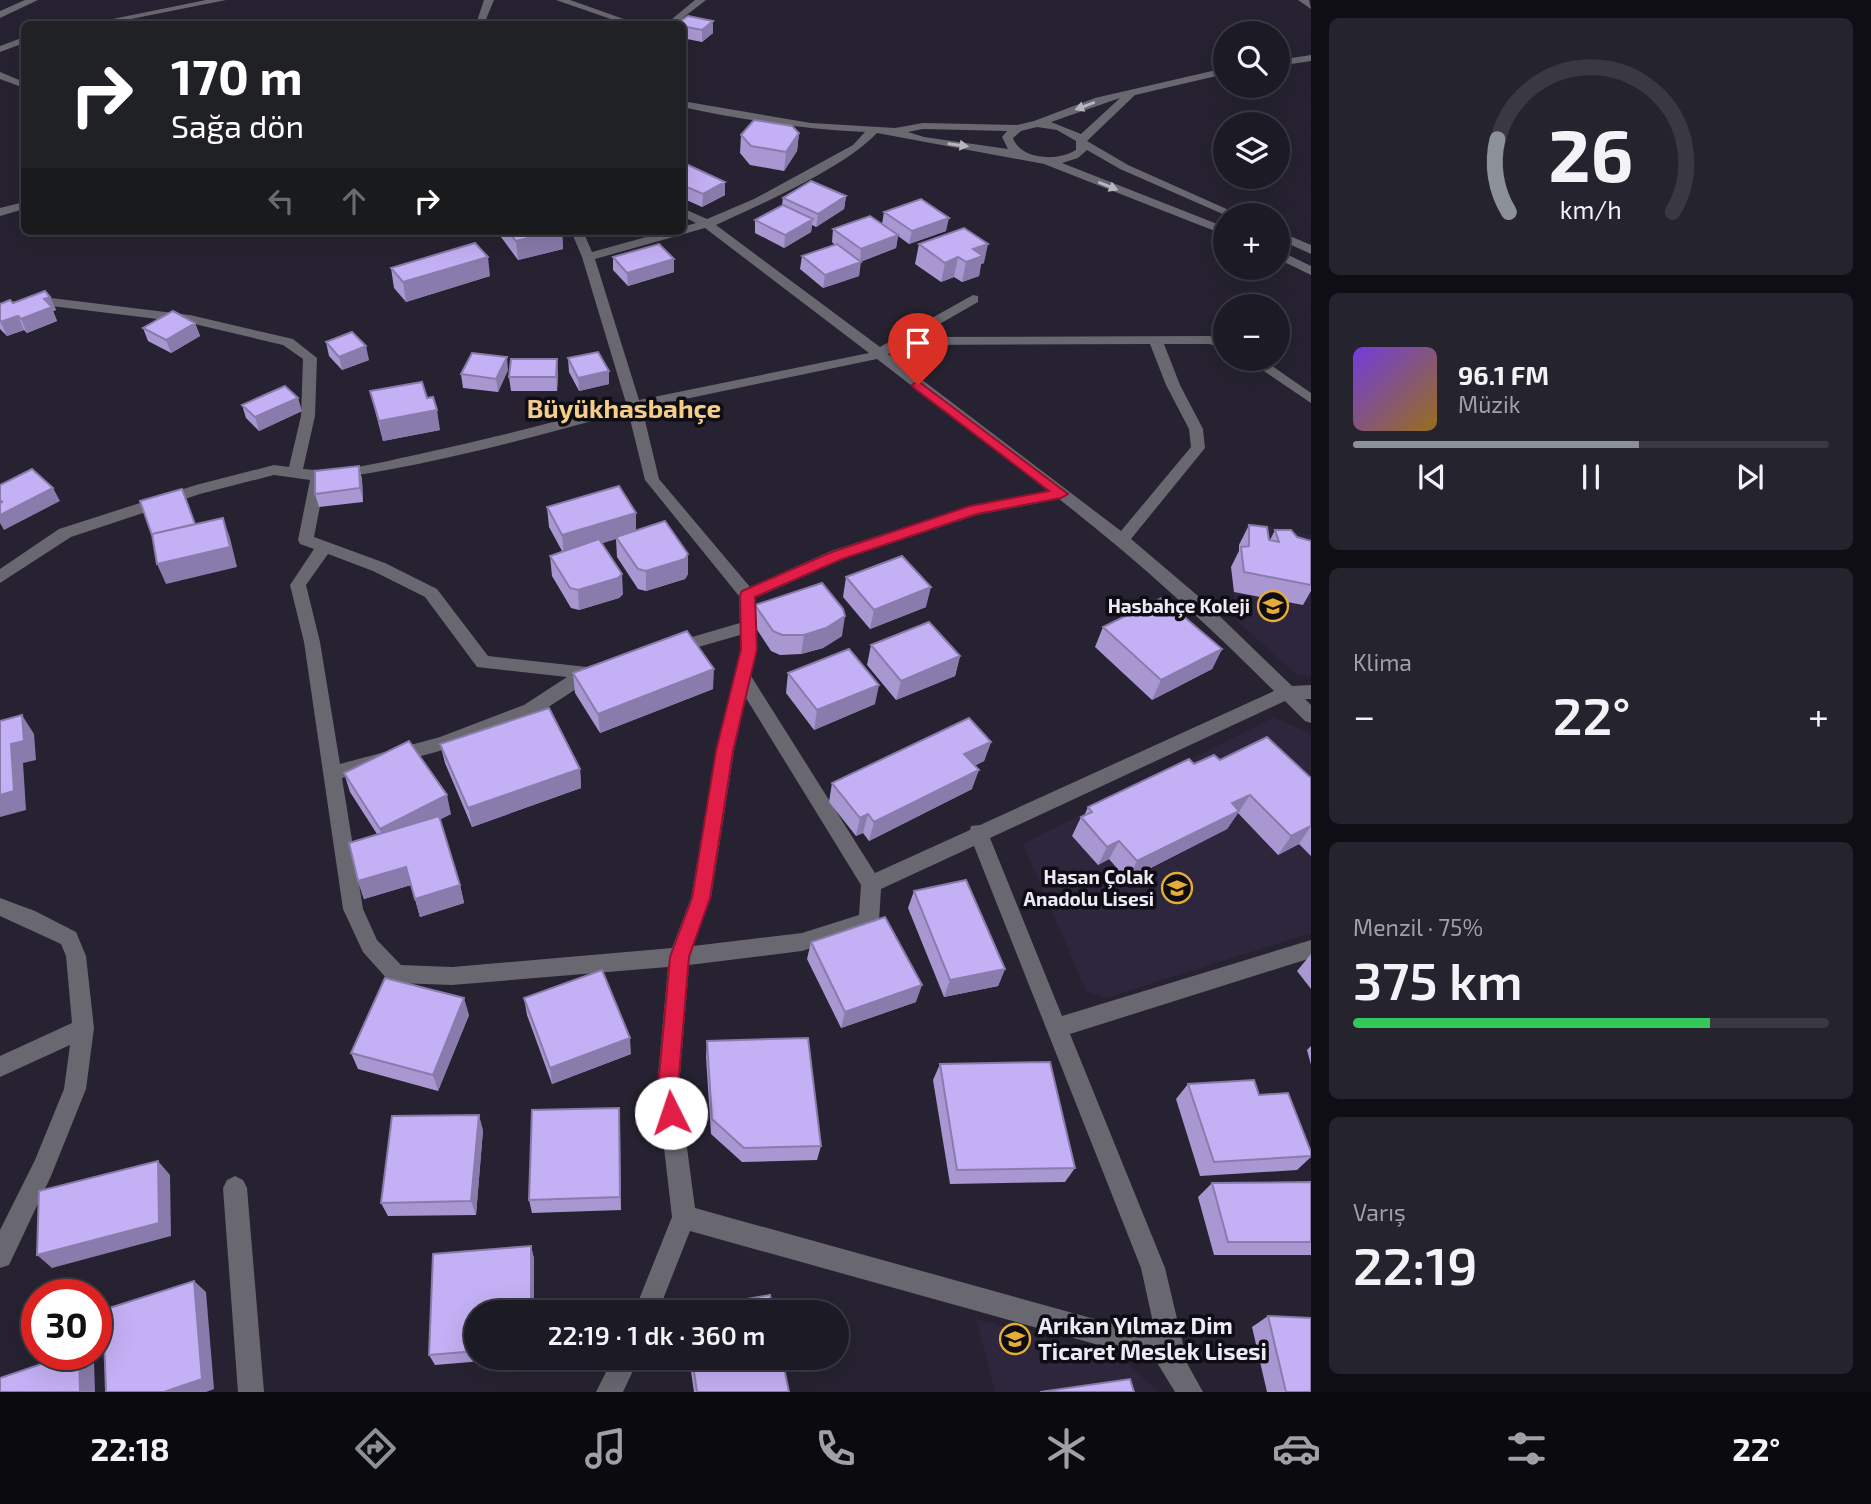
<!DOCTYPE html>
<html lang="tr">
<meta charset="utf-8">
<style>
:root{--surface:#1c1a25;--page:#25232d;--text:#f1f3f6;--muted:#a0a1a7;--line:#3a3842;--accent:#8c9099}
body{margin:0;font-family:"Exo 2",sans-serif;background:var(--page);color:var(--text);height:100vh;display:flex;flex-direction:column;font-size:26px;white-space:nowrap}
*{box-sizing:border-box;margin:0}
p{font-size:23px;color:var(--muted)}
.icon{flex:none;width:38px;height:38px;fill:none;stroke:currentColor;stroke-width:2;stroke-linecap:round;stroke-linejoin:round}
.map{position:relative;flex:1;overflow:hidden}
.panel{display:flex;flex-direction:column;gap:18px;padding:18px;background:#0f0e14;width:560px}
.panel>*{flex:none}
.hud{position:absolute;left:21px;top:21px;width:665px;height:214px;border-radius:10px;box-shadow:0 7px 28px #0002,0 0 0 2px var(--line);background:#202124;color:#fff;overflow:hidden}
.controls{position:absolute;left:1213px;top:21px;display:grid;gap:14px}
.controls a{display:grid;place-items:center;width:77px;height:77px;border-radius:50%;background:var(--surface);box-shadow:0 7px 28px #0002,0 0 0 2px var(--line);font-size:35px}
.speed{position:absolute;left:21px;top:1279px;display:flex;gap:14px;font-size:35px;font-weight:700;text-align:center}
.speed>*{display:grid;place-content:center;width:91px;height:91px;border-radius:50%;background:var(--surface);box-shadow:0 7px 28px #0002,0 0 0 2px var(--line);line-height:1}
.speed .limit{border:10px solid #d22;background:#fff;color:#111}
.pin{position:absolute;display:grid;place-items:center;width:60px;height:60px;color:#fff;margin:-72px -30px;border-radius:50% 50% 50% 0;rotate:-45deg;box-shadow:0 0 7px #0007}
.pin .icon{rotate:45deg}
.me{position:absolute;width:77px;margin:-38px;rotate:356deg;stroke-linejoin:round;filter:drop-shadow(0 0 5px #0008)}
.turn{display:flex;align-items:center;gap:24px;height:147px;padding:0 35px;font-size:32px}
.turn .icon{width:91px;height:91px;stroke-width:2.5}
.turn b{display:block;font-size:49px;line-height:60px}
.lanes{display:flex;align-items:center;height:66px;padding:0 35px;background:#0003;justify-content:center;gap:35px;direction:ltr}
.lanes .off{opacity:.35}
.big{font-size:52px;font-weight:600;line-height:1.1}
.panel .card{flex:1;display:flex;flex-direction:column;justify-content:center;gap:10px;min-width:0;padding:0 24px;border-radius:10px;background:var(--page)}
.panel .dial{align-items:center;gap:0}
.dial svg{height:182px;overflow:visible;fill:none;stroke:var(--line);stroke-width:7;stroke-linecap:round;text-anchor:middle}
.dial text{fill:var(--text);stroke:none}
.song{display:flex;align-items:center;gap:21px}
.cover{width:84px;height:84px;border-radius:10px;background:linear-gradient(135deg,hsl(260 70% 55%),hsl(40 70% 35%))}
.played{height:7px;border-radius:4px;background:linear-gradient(90deg,var(--accent) 60%,var(--line) 60%)}
.keys{display:flex;justify-content:space-around;direction:ltr}
.heat{display:flex;justify-content:space-between;align-items:center;font-size:38px;direction:ltr}
.charge{height:10px;border-radius:5px;background:linear-gradient(90deg,#34c759 75%,var(--line) 0)}
.trip{position:absolute;left:464px;top:1300px;width:385px;height:70px;border-radius:35px;background:var(--surface);box-shadow:0 7px 28px #0002,0 0 0 2px var(--line);font-weight:600;line-height:70px;text-align:center}
.dock{display:flex;height:112px;justify-content:space-around;align-items:center;background:#0b0a0f;color:var(--muted)}
.dock .icon{width:49px;height:49px}
.dock .on{color:var(--accent)}
.dock b{font-size:32px;color:var(--text)}
main{display:flex;flex:1;min-height:0}
.map>svg:first-child{display:block}
</style>
<main>
<div class="map">
<svg width="1311" height="1392" viewBox="0 0 1311 1392">
<rect width="100%" height="100%" fill="#262231"/>
<path fill="#2d263c" d="M1247,522L1311,535V676L1297,675L1236,620L1231,567Z
M1274,717L1311,734V933L1106,998L1086,991L1023,844Z
M976,1319L1121,1358L1159,1392H995Z"/>
<g fill="none" stroke-linecap="round" stroke-linejoin="round">
<path fill="#69676f" fill-rule="evenodd" d="M25,0H38L0,18V11Z
M206,0H226L106,24H88Z
M484,0H494L484,24H476Z
M556,0H570L638,24H625Z
M695,0H706L675,24H666Z
M1298,0H1309L1311,9Z
M24,37V43L0,52V46Z
M1311,55V61L1278,66V60Z
M1225,68V74L1135,95L1087,141L1128,165L1240,215H1225L1120,169L1087,150L1078,158L1062,163L1225,227V235L1044,164L877,133C841,170 763,203 716,225L880,347L973,295L978,296V302L917,337L1209,336L1225,340V348L1209,344H1164L1180,385L1203,429L1205,448L1131,539L1204,601L1292,686L1311,685V699H1305L1311,705V723L1305,721L1285,701L990,838L1062,1016L1311,940V958L1070,1034L1165,1268L1188,1365L1203,1392H1175L1156,1361L690,1231L658,1312H634L672,1217L657,1087L668,967L452,985L396,983L389,981L363,952L343,909L304,642L290,585L314,549L300,544L298,540L310,480L274,475L200,494L71,537L0,583V569L59,529L196,485L274,465L289,467L301,416L303,359L283,345L190,323L51,306L45,302L51,298L190,315L293,339L317,358L315,416L303,469C342,474 385,461 424,453C492,438 559,421 626,403L582,257L571,231H583L592,252L668,231H682V227L696,223L682,216V208L707,219L754,199L853,145L865,132C803,129 743,120 682,107V101L811,123L895,128L923,123L1017,125L1034,121L1095,98ZM1120,98L1081,134L1051,122ZM1037,127L1057,130L1076,141V150C1059,161 1021,161 1013,138L1021,131ZM923,129L1007,131L1002,137L1008,149L924,137L908,132ZM705,228L869,353L639,400L595,259ZM1150,344L1166,385L1189,429L1191,447L1121,531L888,354L903,345ZM877,359L1048,491L970,506L831,551L750,587L659,479L642,408ZM628,411L645,480L739,596L740,623L668,644L666,648L674,654L740,635L741,649L716,751L691,898L672,948L452,967L401,965L377,940L363,909L342,778L443,750L536,715L593,678L606,674L609,669L606,664L600,663L587,667L488,656L437,589L385,563L314,537L325,480C428,466 528,439 628,411ZM1059,499C1136,559 1205,622 1274,691L980,825L971,826L970,830L875,873L751,676L757,649L755,598L843,559L977,515ZM328,554L373,571L425,597L477,667L567,677L524,705L440,737L340,764L320,642L306,585ZM746,698L861,885L859,915L802,933L693,946L711,898L734,751ZM974,846L1141,1268L1156,1336L695,1208L679,1087L689,965L802,951L876,927L879,921L881,889Z
M0,72L24,82V88L0,79Z
M24,202V209L0,216V208Z
M1278,231L1311,245V254L1278,239Z
M1278,250L1311,266V275L1278,259Z
M1246,359H1262L1311,393V403Z
M0,898L35,911L76,932L86,956L94,1028L86,1089L51,1176L9,1265L0,1268V1230L35,1160L64,1089L70,1045L0,1077V1056L72,1023L66,956L61,944L0,916Z
M235,1176L243,1180L247,1188L264,1392H238L223,1188L227,1180Z
M613,1358H639L623,1392H596Z"/>
</g>
<path fill="#a997d2" d="M713,21V33L702,42L682,38V24Z
M799,133L797,151L784,171L750,165L740,153L741,135Z
M682,168L725,182V195L702,207L682,198Z
M846,196L844,209L816,227L812,225L811,232L784,248L755,233V220L782,205L783,198Z
M884,212L946,231L909,244L898,236L896,248L860,262L859,276L823,288L800,269L802,256L835,245L832,242L833,229L882,224Z
M500,231H562L563,249L518,260L501,237Z
M919,244L984,263L981,264L979,276L962,282L954,277L941,282L915,264Z
M613,257L674,272L628,286L613,270Z
M391,268L490,276L406,302L394,288Z
M50,297L56,310L53,311L57,321L27,333L24,330L7,336L0,329V304L13,303Z
M195,323L200,336L171,353L148,341L143,328Z
M326,342L369,360L342,370L329,356Z
M568,358L609,371V384L579,391L569,372Z
M508,370L498,392L463,388L461,374Z
M558,372L557,391H511L509,377Z
M370,391L427,398L440,430L383,441Z
M242,405L302,411L259,431L246,418Z
M359,466L362,480L363,502L319,507L315,494Z
M547,507L636,530L688,554V574L685,579L646,591L638,589L617,557L616,539L602,543L623,594L619,598L579,610L571,608L552,576L550,556L562,551L549,527Z
M1249,525L1269,540H1270L1275,530L1311,541V591L1303,605L1234,592L1231,567L1239,551V545Z
M846,577L926,607L870,629L843,597Z
M755,605L842,636L823,648L801,654L780,655L771,651L754,625Z
M1103,627L1222,649L1212,669L1152,700L1095,647Z
M871,645L960,656L955,676L896,700L867,665Z
M573,673L713,689L600,733L575,693Z
M788,673L875,704L814,730L786,693Z
M991,742L984,761L974,766L972,789L869,841L863,833L856,836L829,802L832,783Z
M440,744L580,769L581,788L472,827L445,763Z
M1220,760L1311,778V856L1299,844L1278,855L1238,813L1227,829L1127,880L1109,859L1098,865L1072,836L1081,817L1084,816L1088,807L1194,764Z
M344,773L451,814L440,819L460,885L464,903L420,917L411,885L364,899L358,881L377,834L350,792Z
M914,891L1005,969L998,986L944,997L908,908Z
M811,942L916,1002L841,1028L807,959Z
M1311,954V989L1297,971Z
M524,998L631,1054L552,1084L527,1015Z
M469,1015L438,1091L358,1069L351,1053Z
M707,1041L821,1146L817,1160L742,1162L711,1134L706,1057Z
M1311,1046V1065L1307,1050Z
M940,1064L1075,1168L1065,1182L950,1184L933,1080Z
M1188,1084L1311,1152V1157L1297,1170L1200,1176L1176,1099Z
M619,1108L621,1210L532,1213L529,1200Z
M483,1130L476,1215L388,1216L381,1203Z
M1311,1182V1255H1214L1198,1197L1212,1183Z
M531,1246L534,1259L476,1312V1358H519L435,1365L429,1355Z
M1268,1316L1311,1392H1267L1252,1327Z
M689,1358H782L789,1392H694Z"/>
<path fill="#897bab" d="M713,21V33L702,42V30Z
M799,133L797,151L784,171L786,152Z
M725,182V195L702,207L703,194Z
M846,196L844,209L816,227L818,214Z
M949,218L946,231L909,244L912,231Z
M813,219L811,232L784,248L785,235Z
M556,231H562L563,249L518,260L516,241Z
M898,235L896,248L860,262L861,249Z
M988,244L984,263L981,264L979,276L962,282L966,262L973,249Z
M488,257L490,276L406,302L403,282Z
M958,257L954,277L941,282L945,263Z
M674,259V272L628,286L627,273Z
M861,262L859,276L823,288L825,275Z
M50,297L56,310L53,311L57,321L27,333L21,319L44,299Z
M18,316L24,330L7,336L1,323Z
M195,323L200,336L171,353L166,340Z
M366,346L369,360L342,370L339,357Z
M507,357L508,370L498,392L496,379Z
M557,359L558,372L557,391L556,377Z
M609,371V384L579,391L578,378Z
M298,398L302,411L259,431L255,417Z
M437,410L440,430L383,441L379,421Z
M359,466L362,480L363,502L360,488Z
M53,488L60,501L4,530L0,523V515Z
M636,513V534L616,537V539L564,555L562,535Z
M223,518L230,538L237,567L166,584L157,564Z
M688,554V574L685,579L646,591V571Z
M622,574L623,594L619,598L579,610L578,590Z
M931,587L926,607L870,629L874,610Z
M845,616L842,636L823,648L801,654L804,635Z
M1222,649L1212,669L1152,700L1161,680Z
M960,656L955,676L896,700L901,681Z
M714,669L713,689L600,733L598,714Z
M879,685L875,704L814,730L817,710Z
M22,715L34,734L36,760L23,763L26,810L0,817V795L11,744Z
M991,742L984,761L958,774L964,754Z
M580,769L581,788L472,827L468,808Z
M979,770L972,789L869,841L874,822Z
M447,795L451,814L386,848L380,829Z
M1250,795L1227,829L1127,880L1137,861L1232,803Z
M868,814L863,833L856,836L860,818Z
M1311,826L1299,844L1278,855L1291,836Z
M1119,841L1109,859L1098,865L1107,847Z
M406,867L411,885L364,899L358,881Z
M460,885L464,903L420,917L415,899Z
M1005,969L998,986L944,997L950,980Z
M922,985L916,1002L841,1028L845,1012Z
M464,998L469,1015L438,1091L433,1075Z
M630,1038L631,1054L552,1084L550,1068Z
M619,1108L620,1123L621,1210L620,1197Z
M479,1115L483,1130L476,1215L471,1201Z
M158,1161L170,1175L171,1236L52,1268L37,1255Z
M531,1246L534,1259V1312H531Z
M194,1281L206,1292L214,1389L206,1392H164Z
M79,1354H82L94,1362L95,1392H80Z"/>
<path fill="#c4b0f4" stroke="#897bab" stroke-width="2" d="M688,16L713,21L702,30L682,26V24H676Z
M754,120L792,126L799,133L786,152L751,146L741,135Z
M688,165L725,182L703,194L682,185V168Z
M811,181L846,196L818,214L783,198Z
M921,199L949,218L912,231L884,212Z
M783,205L813,219L785,235L755,220Z
M870,216L898,235L861,249L833,229Z
M964,228L988,244L973,249L983,256L966,262L958,257L945,263L919,244Z
M508,231H556L516,241Z
M475,243L488,257L403,282L391,268Z
M659,244L674,259L627,273L613,257Z
M837,244L861,262L825,275L802,256Z
M45,291L50,297L44,299L52,307L21,319L18,316L0,322V304L10,300L13,303Z
M173,311L195,323L166,340L143,328Z
M352,332L366,346L339,357L326,342Z
M598,352L609,371L578,378L568,358Z
M472,353L507,357L496,379L461,374Z
M511,359H557L556,377H509Z
M422,382L427,398L433,397L437,410L379,421L370,391Z
M285,386L298,398L255,417L242,405Z
M359,466L360,488L315,494V471Z
M32,469L53,488L0,515V503L2,502L0,500V485Z
M619,486L636,513L562,535L547,507Z
M182,489L195,524L152,534L153,538L140,501Z
M223,518L230,547L157,564L152,534Z
M665,521L688,554L685,559L646,571L638,569L616,537Z
M1249,525L1267,527L1269,540L1279,542L1275,530H1291L1297,537L1311,541V585L1244,572L1241,547L1249,546Z
M599,539L622,574L618,578L578,590L570,588L550,556Z
M902,556L931,587L874,610L846,577Z
M822,583L843,609L845,616L826,628L804,635H782L773,631L755,605Z
M1162,598L1222,649L1161,680L1103,627Z
M929,622L960,656L901,681L871,645Z
M687,631L714,669L598,714L573,673Z
M849,649L879,685L817,710L788,673Z
M549,708L580,769L468,808L440,744Z
M22,715L24,741L11,744L14,791L0,795V721Z
M969,718L991,742L964,754L979,770L874,822L868,814L860,818L832,783Z
M1267,737L1311,778V826L1291,836L1250,795L1232,803L1239,811L1137,861L1119,841L1107,847L1081,817L1092,812L1088,807L1189,759L1194,764L1214,755L1220,760Z
M409,741L447,795L380,829L344,773Z
M439,816L460,885L415,899L406,867L358,881L349,843Z
M966,880L1005,969L950,980L914,891Z
M885,917L922,985L845,1012L811,942Z
M602,970L630,1038L550,1068L524,998Z
M385,978L464,998L433,1075L351,1053Z
M808,1038L821,1146L744,1148L712,1119L707,1041Z
M1050,1062L1075,1168L957,1170L940,1064Z
M1254,1080L1259,1095L1288,1093L1311,1152V1156L1214,1162L1188,1084Z
M619,1108L620,1197L529,1200L532,1110Z
M479,1115L471,1201L381,1203L392,1116Z
M158,1161L159,1223L37,1255L39,1191Z
M1311,1182V1242H1228L1212,1183Z
M531,1246V1312H476V1351L429,1355L433,1254Z
M194,1281L202,1379L164,1392H106L103,1310Z
M770,1295L773,1312H685L684,1310Z
M1268,1316L1311,1318V1392H1286Z
M71,1354H79L80,1392H0V1378Z
M692,1358H782L789,1392H697Z
M1130,1379L1134,1392H1040Z"/>
<defs><path id="oneway-solid" d="M-6-.8H1V-3.2L6.5 0L1 3.2V.8H-6Z" transform="scale(1.75)"/></defs>
<g fill="#b8b6bf">
<use href="#oneway-solid" transform="translate(1085 106) rotate(159)"/>
<use href="#oneway-solid" transform="translate(958 145) rotate(8)"/>
<use href="#oneway-solid" transform="translate(1108 186) rotate(22)"/>
</g>
<path fill="#e11d48" stroke="#92132f" stroke-width="2" d="M918,381L1068,494L1061,498L977,514L842,559L755,597L757,649L733,751L710,898L689,957L678,1087L681,1113L679,1120L671,1123L664,1120L658,1087L670,957L692,898L716,751L741,649L740,595L742,591L832,552L970,506L1049,491L914,388L912,385Z"/>
<defs>
<g id="school-ring" transform="scale(1.575)"><circle r="9.5" fill="#0f0d14" stroke="#e5ad35" stroke-width="1.5"/><path d="M0-5L7-2L0 1L-7-2ZM-4 1L0 2.5L4 1V4Q0 6-4 4Z" fill="#e5ad35"/></g>
</defs>
<g fill-rule="evenodd">
<use href="#school-ring" x="1273" y="606"/>
<use href="#school-ring" x="1177" y="888"/>
<use href="#school-ring" x="1015" y="1339"/>
</g>
<g text-anchor="middle" stroke-width="7" stroke-linejoin="round" paint-order="stroke">
<g font-size="19" font-weight="bold" fill="#edeaf5" stroke="#0f0d14" text-anchor="end">
<text x="1250" y="613">Hasbahçe Koleji</text>
<text x="1154" y="884">Hasan Çolak<tspan x="1154" dy="22">Anadolu Lisesi</tspan></text>
</g>
<g font-size="23" font-weight="bold" fill="#edeaf5" stroke="#0f0d14" text-anchor="start">
<text x="1038" y="1334">Arıkan Yılmaz Dim<tspan x="1038" dy="26">Ticaret Meslek Lisesi</tspan></text>
</g>
<g font-size="26" font-weight="bold" fill="#f4cd86" stroke="#0f0d14">
<text x="624" y="418">Büyükhasbahçe</text>
</g>
</g>
</svg>
<div class="controls">
<a><svg class="icon" aria-label="search" viewBox="0 0 24 24"><circle cx="10" cy="10" r="6"/><path d="M15 15l6 6"/></svg></a>
<a><svg class="icon" aria-label="layers" viewBox="0 0 24 24"><path d="M12 4l9 5-9 5-9-5zM3 14l9 5 9-5"/></svg></a>
<a>+</a>
<a>−</a>
</div>
<div class="speed"><div class="limit">30</div></div>
<div class="pin" style="left:918px;top:385px;background:#d93025"><svg class="icon" aria-label="arrive" viewBox="0 0 24 24"><path d="M6 21V4h12l-3 4 3 4H6"/></svg></div>
<svg class="me" style="left:671px;top:1113px" viewBox="-20 -20 40 40"><circle r="19" fill="#fff"/><path d="M0-13L10 11 0 6-10 11z" fill="#e11d48"/></svg>
<div class="trip">22:19 · 1 dk · 360 m</div>
<div class="hud">
<div class="turn"><svg class="icon" aria-label="right" viewBox="0 0 24 24"><path d="M7 20v-9h11M14 6l5 5-5 5"/></svg><div><b>170 m</b>Sağa dön</div></div>
<div class="lanes"><svg class="icon off" aria-label="left" viewBox="0 0 24 24"><path d="M17 20v-9H6M10 6l-5 5 5 5"/></svg><svg class="icon off" aria-label="ahead" viewBox="0 0 24 24"><path d="M12 20V5M6 11l6-6 6 6"/></svg><svg class="icon" aria-label="right" viewBox="0 0 24 24"><path d="M7 20v-9h11M14 6l5 5-5 5"/></svg></div>
</div>
</div>
<section class="panel">
<div class="card dial"><svg viewBox="0 0 100 80">
<path d="M14 69A42 42 0 1 1 86 69"/>
<path d="M14 69A42 42 0 0 1 9 37" stroke="#8c9099"/>
<text x="50" y="56" font-size="32" font-weight="700">26</text>
<text x="50" y="72" font-size="11">km/h</text>
</svg></div>
<div class="card">
<div class="song"><i class="cover"></i><div><b>96.1 FM</b><p>Müzik</p></div></div>
<div class="played"></div>
<div class="keys"><svg class="icon" aria-label="previous" viewBox="0 0 24 24"><path d="M18 5L8 12l10 7zM5 5v14"/></svg><svg class="icon" aria-label="pause" viewBox="0 0 24 24"><path d="M8 5v14M16 5v14"/></svg><svg class="icon" aria-label="next" viewBox="0 0 24 24"><path d="M6 5l10 7-10 7zM19 5v14"/></svg></div>
</div>
<div class="card"><p>Klima</p>
<div class="heat"><a>−</a><b class="big">22°</b><a>+</a></div>
</div>
<div class="card"><p>Menzil · 75%</p><b class="big">375 km</b><div class="charge"></div></div>
<div class="card"><p>Varış</p><b class="big">22:19</b></div>
</section>
</main>
<nav class="dock">
<b>22:18</b>
<svg class="icon on" aria-label="directions" viewBox="0 0 24 24"><path d="M12 3l9 9-9 9-9-9zM9 14v-3h6M13 9l2 2-2 2"/></svg>
<svg class="icon" aria-label="music" viewBox="0 0 24 24"><path d="M9 18V5l10-2v13"/><circle cx="6" cy="18" r="3"/><circle cx="16" cy="16" r="3"/></svg>
<svg class="icon" aria-label="phone" viewBox="0 0 24 24"><path d="M5 4h4l2 5-3 2q2 4 5 5l2-3 5 2v4C11 20 4 13 5 4z"/></svg>
<svg class="icon" aria-label="climate" viewBox="0 0 24 24"><path d="M12 3v18M4 7l16 10M4 17L20 7"/></svg>
<svg class="icon" aria-label="car" viewBox="0 0 24 24"><path d="M5 17H2v-5l4-1 3-4h7l3 4 3 1v5h-3M9 17h6M6 11h13"/><circle cx="7" cy="17" r="2"/><circle cx="17" cy="17" r="2"/></svg>
<svg class="icon" aria-label="filters" viewBox="0 0 24 24"><path d="M4 7h16M4 17h16"/><circle cx="9" cy="7" r="2"/><circle cx="15" cy="17" r="2"/></svg>
<b>22°</b>
</nav>
